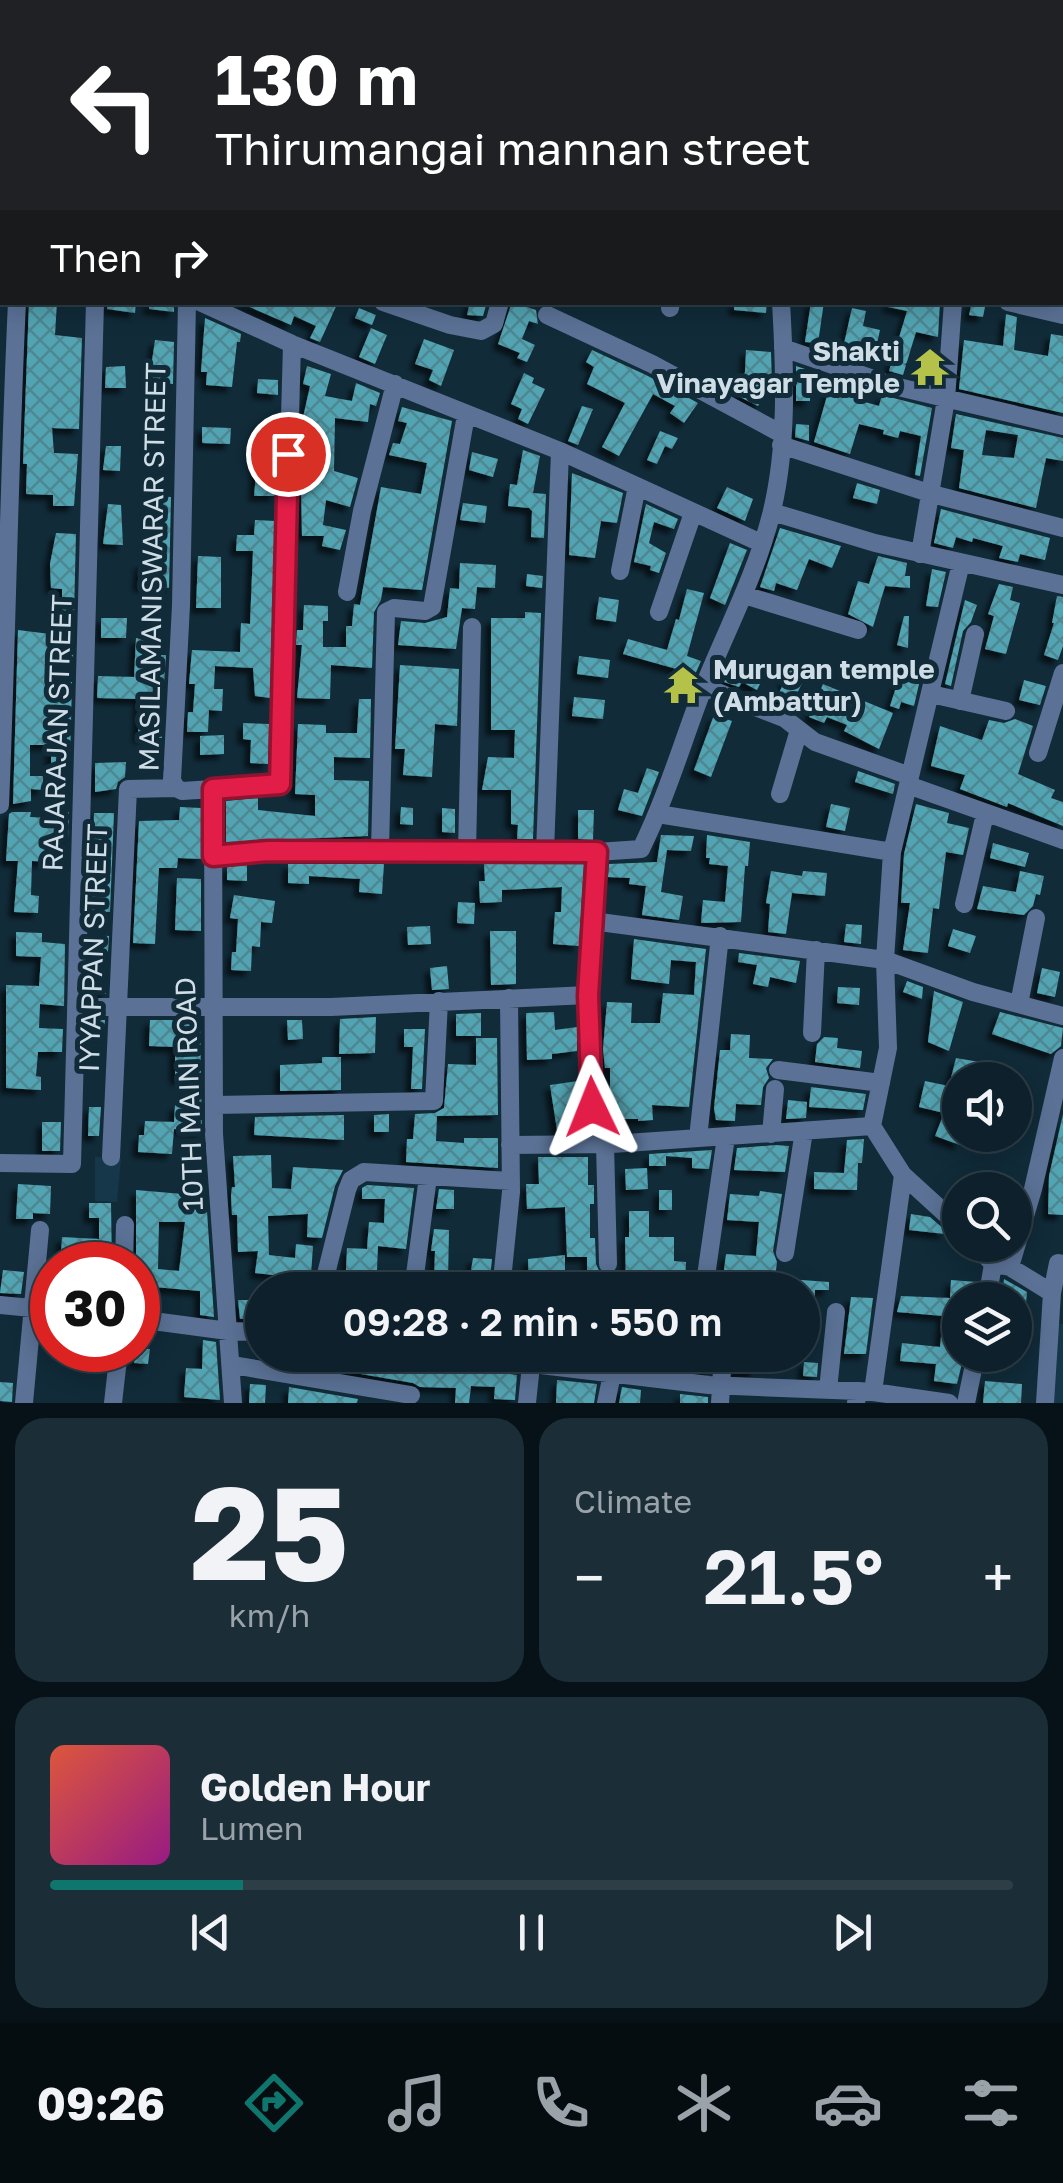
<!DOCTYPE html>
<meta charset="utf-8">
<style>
:root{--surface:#0d202b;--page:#1b2d37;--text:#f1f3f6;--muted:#9aa3a9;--line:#2d3e47;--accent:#0f766e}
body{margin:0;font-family:"Golos Text",sans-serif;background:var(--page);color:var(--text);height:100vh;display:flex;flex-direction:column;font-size:38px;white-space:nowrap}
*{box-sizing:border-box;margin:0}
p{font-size:32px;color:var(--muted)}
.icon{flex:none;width:55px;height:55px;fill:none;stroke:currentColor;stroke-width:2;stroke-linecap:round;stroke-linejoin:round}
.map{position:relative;height:1403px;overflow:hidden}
.drawer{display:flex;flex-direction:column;gap:15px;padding:15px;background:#071218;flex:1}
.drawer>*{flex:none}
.hud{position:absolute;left:0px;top:0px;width:1065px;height:305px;box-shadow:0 5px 25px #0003,0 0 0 2px var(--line);background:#202124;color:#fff;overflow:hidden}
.tools{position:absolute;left:942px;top:1062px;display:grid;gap:20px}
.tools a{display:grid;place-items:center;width:90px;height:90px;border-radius:50%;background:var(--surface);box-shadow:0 5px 25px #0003,0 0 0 2px var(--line);font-size:50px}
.speed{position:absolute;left:30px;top:1242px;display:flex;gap:20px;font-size:50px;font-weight:700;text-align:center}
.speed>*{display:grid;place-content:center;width:130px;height:130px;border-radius:50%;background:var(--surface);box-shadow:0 5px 25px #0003,0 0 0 2px var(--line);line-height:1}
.speed .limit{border:15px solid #d22;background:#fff;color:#111}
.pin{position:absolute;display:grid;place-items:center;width:85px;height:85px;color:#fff;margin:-42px;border:5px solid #fff;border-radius:50%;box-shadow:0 2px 10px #0007}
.me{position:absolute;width:110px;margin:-55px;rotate:358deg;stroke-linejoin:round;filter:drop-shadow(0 0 8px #0008)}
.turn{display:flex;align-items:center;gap:35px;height:210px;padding:0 50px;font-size:45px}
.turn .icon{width:130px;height:130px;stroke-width:2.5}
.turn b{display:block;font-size:70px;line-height:85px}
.then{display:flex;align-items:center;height:95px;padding:0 50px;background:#0003;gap:20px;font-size:38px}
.big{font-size:75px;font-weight:600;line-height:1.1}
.drawer .widget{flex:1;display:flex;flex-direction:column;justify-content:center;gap:15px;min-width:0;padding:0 35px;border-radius:30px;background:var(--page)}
.drawer .dial{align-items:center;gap:0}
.dial b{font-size:130px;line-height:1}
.song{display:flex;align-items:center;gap:30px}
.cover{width:120px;height:120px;border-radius:15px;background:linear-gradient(135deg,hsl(10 70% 55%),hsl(310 70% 35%))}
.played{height:10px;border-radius:5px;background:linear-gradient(90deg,var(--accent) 20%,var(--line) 20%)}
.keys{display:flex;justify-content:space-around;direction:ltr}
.heat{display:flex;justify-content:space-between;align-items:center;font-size:55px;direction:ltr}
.drawer .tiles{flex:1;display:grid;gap:15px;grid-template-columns:1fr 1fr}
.widget:last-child{grid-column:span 2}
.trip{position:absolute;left:245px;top:1272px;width:575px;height:100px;border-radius:50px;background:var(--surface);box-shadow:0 5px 25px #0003,0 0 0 2px var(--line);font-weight:600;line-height:100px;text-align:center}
.dock{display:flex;height:160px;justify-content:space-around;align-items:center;background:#050d11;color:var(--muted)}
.dock .icon{width:70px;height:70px}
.dock .selected{color:var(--accent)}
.dock b{font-size:45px;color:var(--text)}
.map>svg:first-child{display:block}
</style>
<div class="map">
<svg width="1063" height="1403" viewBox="0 0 1063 1403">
<defs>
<pattern id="building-cross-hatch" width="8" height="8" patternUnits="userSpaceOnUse" patternTransform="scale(2.5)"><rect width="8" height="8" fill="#53a4b3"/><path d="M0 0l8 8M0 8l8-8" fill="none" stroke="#4d8792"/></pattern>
<filter id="shadow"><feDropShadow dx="-5.5" dy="5.5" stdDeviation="2.5" flood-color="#0009"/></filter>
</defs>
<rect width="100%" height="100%" fill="#112b39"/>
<path fill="#163749" d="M95,1157L121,1158L117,1202L95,1201Z
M1055,1323L1063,1324V1403H1051Z"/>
<path fill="url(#building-cross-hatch)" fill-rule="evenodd" filter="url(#shadow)" d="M29,302H57L55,335L82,338L79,429L52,428L54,453L78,454L74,506H53V495L26,494L27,464H23Z
M108,302H136L135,313L107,309Z
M149,302H174V312L149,309Z
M238,302H338L320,342L310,338L316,326L294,316L291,325Z
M470,302H487L483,316L467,315Z
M512,302L536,310L538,324L529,321L522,339L535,345L527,362L517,358L520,353L498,344Z
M734,302H767L766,313L734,310Z
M811,302H824L818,343L805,342Z
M888,302H940L938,337L916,332L903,375L889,371L907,311L888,307Z
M972,302H986L983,317L969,315Z
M359,308L376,315L372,325L355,318Z
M852,308L866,311L863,326L880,330L876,348L859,344L858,350L843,348Z
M1006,314L1017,317L1014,350L1048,356L1051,334L1063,336V413L959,389L964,340L1003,346Z
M205,318L241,334L240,342H237L232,387L206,385L207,372H201Z
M371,328L387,335L375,364L359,357Z
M424,339L454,350L441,386L429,380L433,370L415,364Z
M155,340L174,342L173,384L149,382Z
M592,350L646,375L698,403L684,423L670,413L675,406L653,394L619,456L602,447L625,403L587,384L594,367L586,362Z
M746,350L771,352L772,382H769L758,406L736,395L745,372Z
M125,366L126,388H105L106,367Z
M307,366L331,374L325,396L352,401L356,383L380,393L376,406L370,404L368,422L335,418L334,471L358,478L350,507L326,500L323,525L346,530L340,550L322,546L324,536H302L301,485H305L314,443H302V422L310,386L303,384Z
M796,366L811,371L810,401H796Z
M524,373L534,378L532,383L545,389L528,424L518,419L522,409L511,404Z
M832,378L867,390L865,402L879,406L882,395L932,408L920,476L915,475L921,436L900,431L898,438L883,434L884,430L859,424L850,454L814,442Z
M258,379L278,380V395L257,393Z
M582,406L593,409L578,445L568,441Z
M402,407L452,421L422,590L383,587L381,600L374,612L372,668L331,665L330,699L297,698L302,645H296L297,630H303L304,605L328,606V621H323V647H346V626H352L354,604L360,605L381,487L421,494L427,463L389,455L393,443L400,444L407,423L398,421Z
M956,414L1063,438V461L1046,458L1036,508L959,488L964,450L951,448ZM986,430L1018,435L1014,458L982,455Z
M796,424L809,425V441L795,437Z
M202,427L231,428L230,444L202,443Z
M660,431L678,438L672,449L665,446L657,464L647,460Z
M269,432H277L275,496H254L258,452H269Z
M106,446H121L120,471L103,470Z
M523,450L540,456L533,493L546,494L544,538L531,537L532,511L529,508L508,506L510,484L517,485Z
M472,452L498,459L493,477L469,470Z
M572,473L623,493L617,523L601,521L595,558L569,555Z
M857,483L880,490L877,504L853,498Z
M727,487L753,499L745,521L717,508Z
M153,496L171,497L169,588L138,586L140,563L149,564Z
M463,503L487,506L485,523L460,520Z
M108,504L121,505L123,545L103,544Z
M646,504L678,519L674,529L654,522L649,543L666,553L659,573L650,570L651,566L634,562Z
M941,509L1050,538L1045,560L1020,554L1018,562L999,558L1003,546L973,538L972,542L956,537L953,548L934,543Z
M255,520L275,521L270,698L255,696L253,668L215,666L214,689H223L222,711L209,710L208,732H187L188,712H193L195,684H189L192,650L240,652L241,623L250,624L253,551H236L237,535H254Z
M780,528L841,546L832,568L809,559L797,590L776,583L774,591L760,587Z
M56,533L76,534L74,615L62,613V589L51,588L50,564Z
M730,543L747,550L725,605L710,598Z
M198,556L221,557V608H196Z
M878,556L907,563L905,576H910V588L885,586L873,627L848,614L858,581L869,584Z
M460,563L496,565L495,588L477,587L475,609L462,608L456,649L398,645L401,621L425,623L447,617L450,588L459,589Z
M932,569L946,572L938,607L926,606Z
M527,574L543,576L542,588L526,586Z
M999,584L1013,587L1010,600L1020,603L1006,654L985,649L994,616L988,614Z
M687,589L704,593L687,656L701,661L693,679L679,674L680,670L623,654L628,639L667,650L676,619L679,620Z
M1057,596L1063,597V646L1058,660L1044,655L1054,623H1052Z
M599,597L619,600L616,622L596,619Z
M965,600L977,605L971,622L963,631L951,686L945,684Z
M525,612L541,613L533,839H517L518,825L511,824V790H482L488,757L514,758L515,730H491V618H525Z
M904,616H909L908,648L897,645Z
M101,618H127L126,638H101Z
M18,630L74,637L73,658L46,656L45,681L72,682L70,763L51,764V745H30V776H43V790L31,789V801L13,804Z
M136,638L160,639L159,655H166L164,684H160L162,738H138L139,699L97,698L98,676L134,677Z
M579,656L610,660L608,678L577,674Z
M734,658L767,670L757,690L742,682L739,687L724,682Z
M400,665L459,669L457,726L435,724L432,777L403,775L405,749H395Z
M791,668L806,675L791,706L776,699Z
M900,675L919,684L914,706L901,702L899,709L890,706Z
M1024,680L1046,686L1040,705L1019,700Z
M823,684L893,713L879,749L844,731L847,725L827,717L824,723L809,717Z
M574,697L605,700L603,719L572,716Z
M359,699H371L370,758L334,757V780L369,781L368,836L226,842V801L258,798V810L315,816V795L295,794L298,724L326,725V733H357Z
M714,715L732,721L711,777L694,770Z
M1015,719L1033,726L1018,774L1055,790L1051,798L1063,802V826L1008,803L1007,807L960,789L965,775L931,766L940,726L982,740L989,720L1004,723Z
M243,723L269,724L268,764L250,763L251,740L243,739Z
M224,735V754L200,755V736Z
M126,762L125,777L118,782L116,789L95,792V763Z
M647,768L659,772L642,816L618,810L624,789L638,793Z
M858,771L895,784L893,794L855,782Z
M831,804L850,808L845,831L826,827Z
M916,804L949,813L947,823L969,828L963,855L946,852L939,909L933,908L928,953L903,950L910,903H901L904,854Z
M180,807L201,808V859L178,858L177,868H159L155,944L133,943L139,821L179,820Z
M401,807L413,808V825L400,824Z
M442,808L455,809V833L442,832Z
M578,810H594L593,840L578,839Z
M12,812H31L30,817L53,818V812H69L68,839L59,838V862L32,861L31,895L39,896L38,913L14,912L18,861H6L9,814Z
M94,813H114L110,912H92Z
M661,835L694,836L691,851L667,850L661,892L683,896L679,920L642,915L646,886L629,884L630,878L608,877L609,864L657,862Z
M707,835L750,842L748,866H745L741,922L701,923L703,900L725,902L728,866L709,864L710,858H706Z
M993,843L1029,853L1025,867L990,858Z
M288,864H384L382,894L359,892L360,879L309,876V884L288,883Z
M484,864H584L579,946L553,944L555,912H561L562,887L502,890V902L480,903L479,881H485Z
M247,865V881L227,880V867Z
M771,871L802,876L803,871L827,873L825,896L792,893L786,934L768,932L770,904L766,903Z
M1020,871L1044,876L1040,895L1036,894L1033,906L1024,915L977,909L983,886L1016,892Z
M177,878L201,879V931L175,930Z
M234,895L275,901L272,923L261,922L260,947L252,946L251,971L231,970L232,952H236L238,919L230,918Z
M458,902L475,903L474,924L457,923Z
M846,924L862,925L861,944L844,942Z
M430,926L431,944L408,945L407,927Z
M953,929L976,936L970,953L948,946Z
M490,931H516V984L491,985Z
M16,932L42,933V942L65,944L64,1006L40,1004L39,1028L63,1029L62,1052H38L36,1076L41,1077V1090L6,1088V985L39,986L41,957L16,956Z
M91,935L109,936L108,952H100L99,984L106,985V994H89Z
M634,939L706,949L689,1107L652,1105L653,1120L638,1121V1119H610V1068H605L603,1049L607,1002L632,1003L631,1023H660L663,993L694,995L696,962L671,960L669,984L631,979Z
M739,953L800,961L796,983L770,977L768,987L753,984L757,965L738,962Z
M447,966L449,989L432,990L430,968Z
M1042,968L1060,972L1055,997L1037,993Z
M907,981L923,987L922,999L903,992Z
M838,987L860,988L859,1005L837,1003Z
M934,991L963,1002L949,1051L928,1042Z
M554,1012L555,1030L577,1027V1051L552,1054V1059L527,1060L526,1013Z
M1000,1012L1063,1028L1061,1046L1051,1054L992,1034Z
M481,1013V1036H456V1014Z
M376,1017L375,1053L339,1054L340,1019Z
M88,1020H105L104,1034L88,1033Z
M150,1020H200L202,1132L174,1129L172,1154L138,1152L139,1135H144L145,1121L174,1122L175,1105H190L191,1079H175V1047L149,1046Z
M287,1020H302L303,1039L288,1040Z
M404,1029H425L422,1089H411L413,1047H404Z
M731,1034L750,1035L749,1058L773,1059L766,1068L769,1078L763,1087L761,1105L736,1104L735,1121L716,1120L714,1108L720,1050H730Z
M824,1037L838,1038L837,1048L862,1051L860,1068L815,1062L817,1044Z
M476,1038H497L498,1115L437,1116L436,1141L464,1143V1138H498V1168L406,1162L407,1139H413L415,1114L435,1113L444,1108L448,1064L476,1065Z
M322,1057H341V1090L280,1091V1065L322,1063Z
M956,1058L1003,1066L999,1080H960V1145L935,1136L944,1113L919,1107L925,1081L949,1086Z
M578,1081L580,1127L557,1130L550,1085Z
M811,1087L866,1094L863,1110L809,1107Z
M788,1100L807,1102L806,1118L786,1119Z
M89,1107H101L99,1136H88Z
M389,1114V1132H374V1115Z
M1063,1114V1215L1048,1214L1049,1176Z
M344,1115V1140L254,1135L255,1117Z
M42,1122H61L60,1151H42Z
M864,1139L862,1163H858L857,1190L814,1189V1172L844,1173L847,1140Z
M776,1145L789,1146L785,1172L734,1170L737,1148Z
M712,1150L709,1169L692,1168V1158L666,1156V1166H649V1154Z
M271,1155L272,1188L291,1189L293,1167L343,1170L335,1186L322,1238L307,1237L308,1214L268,1216L269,1255L295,1258L296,1244L313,1246L310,1290H282V1276L255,1273L258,1251L238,1252L237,1215H232L231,1196L232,1187H235L233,1156Z
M538,1157H588V1185H594V1204H590V1238H595L596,1264L601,1275L602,1290H529L528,1259L565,1255V1280L587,1281V1257H567L565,1207L527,1209L526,1184H539Z
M647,1168L648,1189L626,1190L625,1169Z
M18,1184L51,1186L50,1214L33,1213V1219H16Z
M367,1185L414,1188L406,1249L378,1246L377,1271L346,1270L347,1248L367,1249L369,1222L384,1223L385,1199H362V1188Z
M439,1189L454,1190V1209H436Z
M136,1190L206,1196L214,1317L200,1315V1291L154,1287V1303L138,1302L140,1265H136ZM159,1222H185L179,1271L158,1269Z
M659,1190H672V1210H659Z
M760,1191L782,1194L773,1251L777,1262L775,1278L829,1282V1290H815V1296L802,1295V1290H751L753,1272L724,1270L726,1254L756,1256L759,1222L727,1220L730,1194L759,1196Z
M89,1203H111L112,1265H67L68,1255L61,1254L62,1237L99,1239V1218H89Z
M629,1211H649V1237H674V1261L686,1262L685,1283L640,1282V1289H626L625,1237H629Z
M911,1214L930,1217L945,1230V1234L909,1230Z
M434,1229L449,1230L448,1282H434L435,1251H431Z
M473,1258L492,1259L489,1290H468Z
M3,1270L24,1272L21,1294L0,1293Z
M1004,1279L1027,1292L1026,1303L1001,1300Z
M951,1280L977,1282L975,1300H960L962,1363L957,1384L934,1381L936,1364L900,1361L902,1343L940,1347L943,1316L897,1312L901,1296L950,1298Z
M851,1297L873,1298L866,1354H844Z
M238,1300H255V1319H240Z
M203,1340L216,1342L220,1400L184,1397L186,1368L202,1369Z
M138,1348L150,1349L148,1364L134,1363Z
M258,1355H311V1365L258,1357Z
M334,1355H427V1360H444L454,1367L517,1375L515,1400L494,1399L495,1387L471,1386L469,1403H455L456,1388L420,1387L413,1383L332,1369Z
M606,1355H685V1359L710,1361L709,1372L605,1360Z
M735,1355H756L755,1374H734Z
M804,1362L818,1363L817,1377L803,1376Z
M557,1380L597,1384L594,1403H556Z
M985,1381L1022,1384L1021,1403H983Z
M0,1382L13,1383L12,1402L0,1401Z
M250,1384L266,1385L265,1403H249Z
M289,1387L358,1399L357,1403H288Z
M622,1387L641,1390L640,1403H619Z
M680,1394L708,1397V1403H680Z"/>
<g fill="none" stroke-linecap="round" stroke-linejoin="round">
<path stroke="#5b7296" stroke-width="18" d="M196,0L197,2
M315,0L326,2
M45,2L46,0
M231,2V0
M359,2V0
M407,2V0
M472,2V0
M548,2L549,0
M627,2L628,0
M708,2L709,0
M788,2V0
M862,2L863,0
M954,2L955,0
M1044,2L1045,0
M0,136L2,138
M1062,207H1063
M0,219L2,220
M187,302L181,605L172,780L176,788L182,791L213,789L214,1134L233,1403
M200,302L292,344L560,451L761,543
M383,302L450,325L481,331L494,324L500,302
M1008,302L1063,315
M670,308L671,302
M547,315L652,364L782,434
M783,348L894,386L1063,426
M781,445L932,494L1063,528
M772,512L875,543L1063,585
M920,554L946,399L953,302
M620,571L637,486
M347,592L362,511L395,384
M744,595L858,630
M659,612L693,513
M704,687L784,718L815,742L910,776
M931,694L1006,711
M960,701L975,634
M1038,753L1063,673
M908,785L1063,840
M213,789L280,784L292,344
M780,794L799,730
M0,805C7,637 9,470 17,302
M658,814L892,852
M380,850L386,612L394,608L425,611L432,607L466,415
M467,852L472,627
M545,852L560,451
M213,856L268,851L597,852L641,849C667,796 683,740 704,686C727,629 756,574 771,515C788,447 785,372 781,302
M964,904L985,814
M592,921L885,960L973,992L1063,1016
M1019,1004L1036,918
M76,1007H331L588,995
M812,1033L816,950
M778,1070L881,1083
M215,1105L434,1101L439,1001
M771,1134L775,1089
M698,1138L720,936
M593,1144L588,995L597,852
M605,1144L608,1264
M510,1145L612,1144L872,1126
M111,1157L128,789L176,788
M0,1163L72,1164L95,302
M960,1227L903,1175L872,1126L888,1048L885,960L892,852L961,563
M976,1245L993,1264L1010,1267L1052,1293L1058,1263L1063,1264
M785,1253L804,1131
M124,1265L125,1225
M1010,1267L1033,1189L1063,1058
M322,1290L347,1190L351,1180L364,1172L511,1181
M413,1290L428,1177
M501,1290L511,1192L509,998
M704,1290L726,1137
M987,1300L993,1264
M0,1305L52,1310
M138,1319L228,1331L262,1332
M455,1355L709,1385L858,1391
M233,1365L411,1395
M828,1390L836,1312
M873,1392L949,1403
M24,1403L40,1230
M113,1403L119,1350
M527,1403L531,1365
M606,1403L612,1374
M720,1403L723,1355
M856,1403L858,1391L873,1392L903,1175
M966,1403L976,1355
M1045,1403L1052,1293"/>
</g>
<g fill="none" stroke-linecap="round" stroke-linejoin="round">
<g stroke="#92132f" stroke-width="25">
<path id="route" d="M288,454L280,784L213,789V856L268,851L597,852L588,995L592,1107"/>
</g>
<use href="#route" stroke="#e11d48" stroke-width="18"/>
</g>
<defs>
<g id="temple-bare" transform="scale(3)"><path d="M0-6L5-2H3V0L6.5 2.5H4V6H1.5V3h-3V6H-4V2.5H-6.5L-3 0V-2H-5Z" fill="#b5c249" stroke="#112b39" stroke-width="2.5" paint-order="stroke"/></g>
</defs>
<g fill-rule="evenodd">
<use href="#temple-bare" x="930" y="367"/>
<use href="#temple-bare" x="683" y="685"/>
</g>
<g text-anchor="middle" stroke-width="10" stroke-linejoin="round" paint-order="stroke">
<g font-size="28" font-weight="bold" fill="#cedde6" stroke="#112b39" text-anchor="end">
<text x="900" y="361">Shakti<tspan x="900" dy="32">Vinayagar Temple</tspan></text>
<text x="713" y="679" text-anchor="start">Murugan temple<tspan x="713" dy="32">(Ambattur)</tspan></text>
</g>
<g font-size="28" fill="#cedde6" stroke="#112b39">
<text transform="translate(152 567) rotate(-89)" y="10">MASILAMANISWARAR STREET</text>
<text transform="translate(57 733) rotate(-88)" y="10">RAJARAJAN STREET</text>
<text transform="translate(93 948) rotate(-88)" y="10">IYYAPPAN STREET</text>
<text transform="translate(189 1094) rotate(-92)" y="10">10TH MAIN ROAD</text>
</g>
</g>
</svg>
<div class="tools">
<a><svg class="icon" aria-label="sound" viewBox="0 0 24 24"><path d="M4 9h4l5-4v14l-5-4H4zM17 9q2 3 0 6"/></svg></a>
<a><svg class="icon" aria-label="search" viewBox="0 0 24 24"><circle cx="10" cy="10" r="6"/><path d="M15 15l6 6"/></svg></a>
<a><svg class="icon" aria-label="layers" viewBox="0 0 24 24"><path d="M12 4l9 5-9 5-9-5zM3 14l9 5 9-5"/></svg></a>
</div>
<div class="speed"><div class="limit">30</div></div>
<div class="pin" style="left:288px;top:454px;background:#d93025"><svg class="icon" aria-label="arrive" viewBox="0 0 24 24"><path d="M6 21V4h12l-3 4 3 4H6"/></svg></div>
<svg class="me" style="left:592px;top:1107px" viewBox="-20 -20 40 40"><path d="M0-17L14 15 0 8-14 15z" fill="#e11d48" stroke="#fff" stroke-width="4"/></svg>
<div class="trip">09:28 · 2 min · 550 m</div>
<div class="hud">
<div class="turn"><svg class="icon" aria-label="left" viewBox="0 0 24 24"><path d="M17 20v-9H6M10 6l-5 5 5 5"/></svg><div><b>130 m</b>Thirumangai mannan street</div></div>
<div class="then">Then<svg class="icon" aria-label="right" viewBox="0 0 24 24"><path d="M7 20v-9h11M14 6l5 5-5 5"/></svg></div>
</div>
</div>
<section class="drawer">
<div class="tiles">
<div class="widget dial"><b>25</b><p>km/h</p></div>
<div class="widget"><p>Climate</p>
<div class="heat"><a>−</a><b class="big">21.5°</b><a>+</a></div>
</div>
<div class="widget">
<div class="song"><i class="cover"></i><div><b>Golden Hour</b><p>Lumen</p></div></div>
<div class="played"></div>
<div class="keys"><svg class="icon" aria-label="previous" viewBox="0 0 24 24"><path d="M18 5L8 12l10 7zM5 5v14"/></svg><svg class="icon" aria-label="pause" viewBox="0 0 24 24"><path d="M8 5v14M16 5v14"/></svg><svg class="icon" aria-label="next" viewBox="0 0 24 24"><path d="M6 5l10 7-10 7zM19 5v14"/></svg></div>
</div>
</div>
</section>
<nav class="dock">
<b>09:26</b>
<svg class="icon selected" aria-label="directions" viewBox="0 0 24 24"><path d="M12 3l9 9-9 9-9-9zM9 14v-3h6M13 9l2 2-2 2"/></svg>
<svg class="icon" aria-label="music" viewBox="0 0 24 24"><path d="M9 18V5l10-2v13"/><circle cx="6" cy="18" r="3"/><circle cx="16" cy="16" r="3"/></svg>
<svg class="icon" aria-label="phone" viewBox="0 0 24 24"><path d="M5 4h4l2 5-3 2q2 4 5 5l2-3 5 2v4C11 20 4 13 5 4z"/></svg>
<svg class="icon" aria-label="climate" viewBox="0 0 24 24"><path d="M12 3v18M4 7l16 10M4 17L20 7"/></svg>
<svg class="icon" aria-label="car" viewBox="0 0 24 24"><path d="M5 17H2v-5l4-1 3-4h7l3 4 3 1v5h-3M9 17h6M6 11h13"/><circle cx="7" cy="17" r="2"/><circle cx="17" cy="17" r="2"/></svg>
<svg class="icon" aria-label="filters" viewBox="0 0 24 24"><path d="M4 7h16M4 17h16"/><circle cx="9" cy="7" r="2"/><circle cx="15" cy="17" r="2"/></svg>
</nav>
